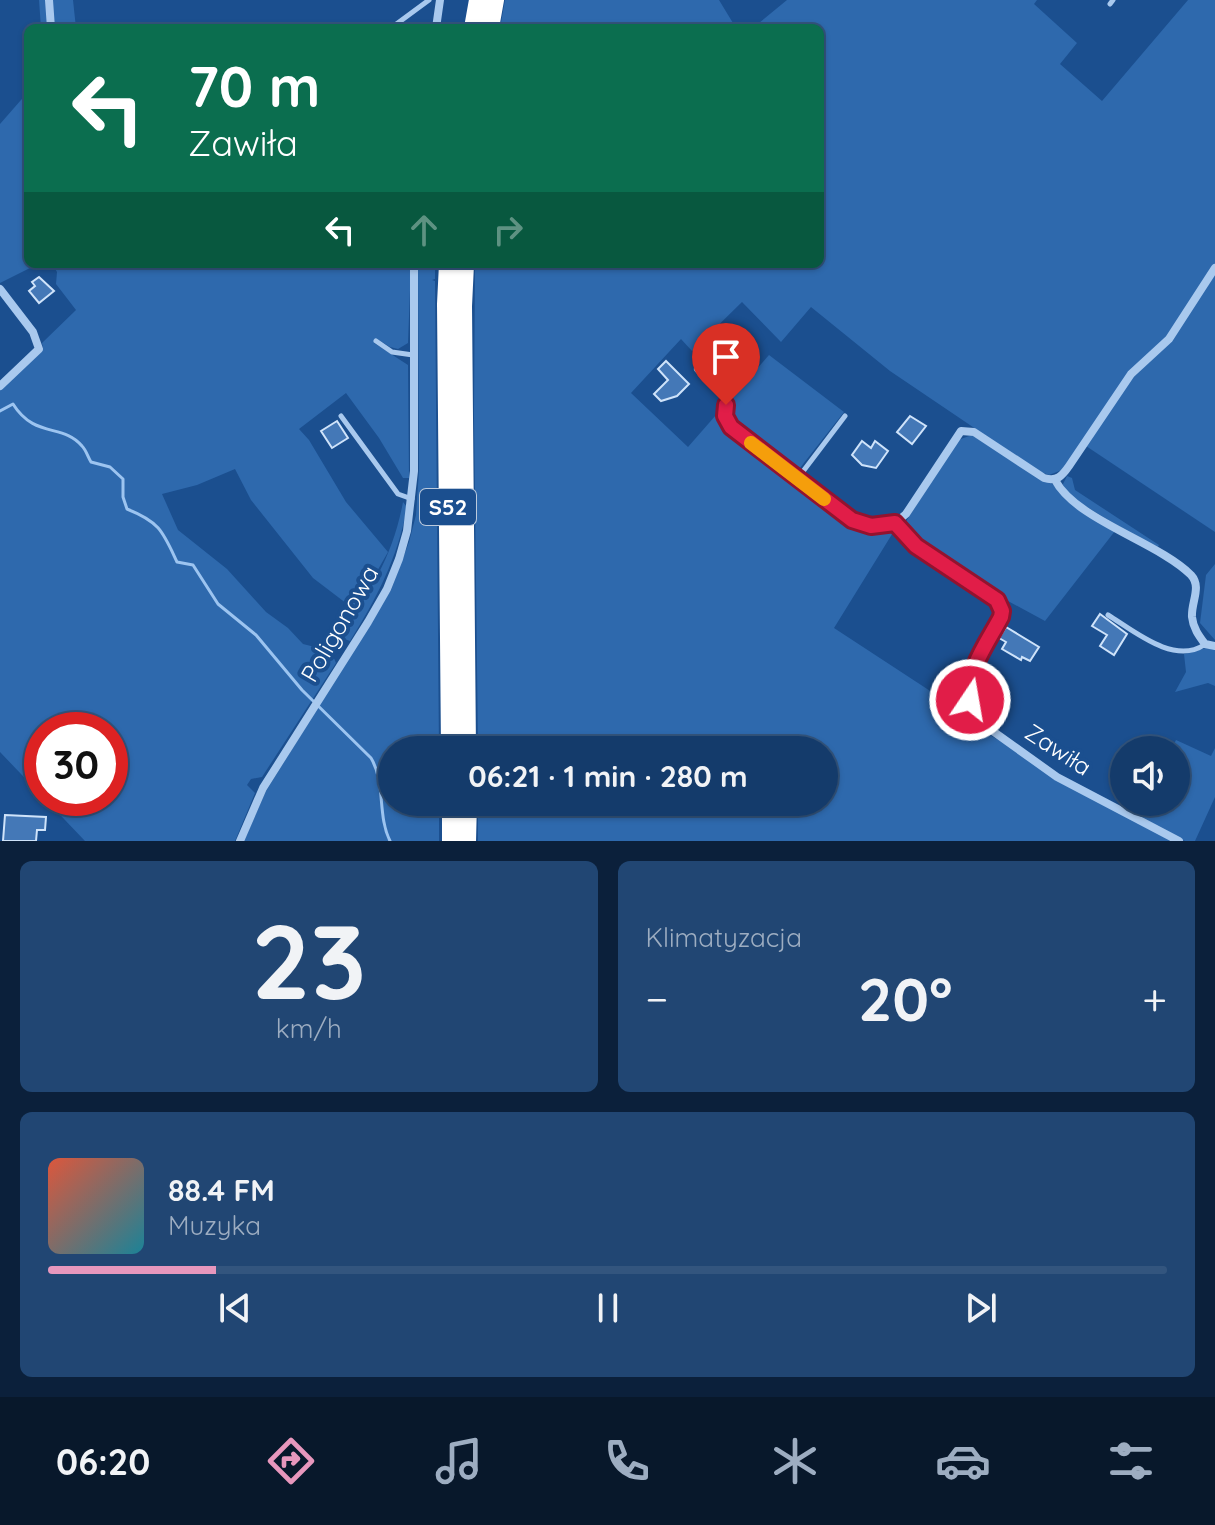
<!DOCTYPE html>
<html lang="pl">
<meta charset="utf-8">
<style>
:root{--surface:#143b6b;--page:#214673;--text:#f1f3f6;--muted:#9dadc1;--line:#33557e;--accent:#e797bd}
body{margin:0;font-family:Quicksand,sans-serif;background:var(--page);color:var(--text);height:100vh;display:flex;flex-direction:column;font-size:30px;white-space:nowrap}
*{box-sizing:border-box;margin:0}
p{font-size:26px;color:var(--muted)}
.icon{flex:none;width:44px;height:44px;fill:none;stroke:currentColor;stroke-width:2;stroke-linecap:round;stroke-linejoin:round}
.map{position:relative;height:841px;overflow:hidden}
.side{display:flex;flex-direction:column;gap:20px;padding:20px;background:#0b203b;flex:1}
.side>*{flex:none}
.hud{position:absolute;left:24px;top:24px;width:800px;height:244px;border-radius:12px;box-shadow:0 2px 6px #0004,0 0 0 2px var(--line);background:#0b6e4f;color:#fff;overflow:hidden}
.controls{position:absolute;left:1110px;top:736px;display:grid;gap:16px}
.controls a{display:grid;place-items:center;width:80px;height:80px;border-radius:50%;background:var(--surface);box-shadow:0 2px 6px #0004,0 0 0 2px var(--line);font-size:40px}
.speed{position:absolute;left:24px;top:712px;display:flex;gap:16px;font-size:40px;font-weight:700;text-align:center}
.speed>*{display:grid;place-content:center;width:104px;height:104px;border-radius:50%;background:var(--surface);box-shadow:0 2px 6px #0004,0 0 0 2px var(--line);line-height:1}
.speed .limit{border:12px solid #d22;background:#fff;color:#111}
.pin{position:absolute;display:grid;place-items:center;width:68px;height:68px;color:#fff;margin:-82px -34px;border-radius:50% 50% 50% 0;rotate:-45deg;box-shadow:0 0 8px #0007}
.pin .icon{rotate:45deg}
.me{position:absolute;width:88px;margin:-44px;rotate:12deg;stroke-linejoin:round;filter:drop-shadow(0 0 6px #0008)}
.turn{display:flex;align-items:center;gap:28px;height:168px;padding:0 32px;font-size:36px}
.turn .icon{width:104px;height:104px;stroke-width:2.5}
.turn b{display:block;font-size:56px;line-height:68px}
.lanes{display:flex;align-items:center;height:76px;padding:0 32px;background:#0003;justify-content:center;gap:40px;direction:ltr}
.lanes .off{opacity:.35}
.big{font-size:60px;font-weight:700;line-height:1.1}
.side .tile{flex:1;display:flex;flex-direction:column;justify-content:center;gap:12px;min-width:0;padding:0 28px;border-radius:12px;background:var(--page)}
.side .dial{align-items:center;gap:0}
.dial b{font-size:104px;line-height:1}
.song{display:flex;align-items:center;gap:24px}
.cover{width:96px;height:96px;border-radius:12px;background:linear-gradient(135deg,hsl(10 70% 55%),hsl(190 70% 35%))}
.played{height:8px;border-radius:4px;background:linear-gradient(90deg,var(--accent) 15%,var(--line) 15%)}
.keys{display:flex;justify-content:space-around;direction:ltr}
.heat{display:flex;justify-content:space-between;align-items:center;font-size:44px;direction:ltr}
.side .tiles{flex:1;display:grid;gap:20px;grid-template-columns:1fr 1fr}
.tile:last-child{grid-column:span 2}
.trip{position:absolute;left:378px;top:736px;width:460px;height:80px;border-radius:40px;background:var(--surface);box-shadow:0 2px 6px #0004,0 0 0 2px var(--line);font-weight:700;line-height:80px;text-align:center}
.tab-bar{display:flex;height:128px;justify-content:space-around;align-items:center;background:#08182b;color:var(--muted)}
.tab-bar .icon{width:56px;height:56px}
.tab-bar .on{color:var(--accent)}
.tab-bar b{font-size:36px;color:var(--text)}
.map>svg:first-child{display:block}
</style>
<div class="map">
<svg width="1215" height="841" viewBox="0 0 1215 841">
<rect width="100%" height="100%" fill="#1b4f8f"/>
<path fill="#2e69ad" d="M39,0H73L76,28H41Z
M505,0H719L736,28H500Z
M787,0H1037L1034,4L1077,43L1060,64L1102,101L1188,0H1215V265L1167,337L1155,348L1062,470L1049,475L1038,471L890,371L811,307L781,342L742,302L692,351L681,339L631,393L688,447L716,415L855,526L894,531L834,628L973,719L988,734L1174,841H478V802H824V750H478L474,413L475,264H820V28H753Z
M28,92V264H38L0,283V124Z
M52,264H411L408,343L398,349L390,347L377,339L374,343L408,365L409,478H403L379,438L346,393L299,429L309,440L346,502L388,552L355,610L313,578L251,500L235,469L197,485L162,494L178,530L227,569L266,612L288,628L303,644L323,649L333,656L336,663L262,777L251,779L247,785L255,793L235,841H85L44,798H110V730H42V796L0,752V389L39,354L43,348L42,343L76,310L56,284L57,272Z
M418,264H435V279L432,280L435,281L439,750H392V802H439V841H244L266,791L391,590L409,542L416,515L419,470Z
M1215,272V532L1086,446L1133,376L1171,340Z
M769,355L844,412L796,473L733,424L727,414L733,396Z
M972,435L1054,485L1068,501L1115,531L1045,621L1008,601L1003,602L917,544L906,532L905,523L958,440Z
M1067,476L1072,478L1075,490L1159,545L1157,549L1070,497L1062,486Z
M403,502L407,507C398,557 377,598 350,641L339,637C370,592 393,556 403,502Z
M1215,564V640L1200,623L1206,575Z
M1206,648L1215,650V686L1208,683L1175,692L1186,672L1184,654Z
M1176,740L1211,756L1215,748V797L1195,841H1185L1137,818L1145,802H1176V750H1171Z"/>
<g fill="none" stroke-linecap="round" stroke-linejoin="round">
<path stroke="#9cc4f0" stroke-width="3" d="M0,411L13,404C35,439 63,423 82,446C86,450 88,457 91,462L110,467L123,479V497L127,509C160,522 163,532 177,562L193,565L218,604L256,635L302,690L371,758C386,783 377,815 390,841"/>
</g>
<path fill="#4478b7" stroke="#cfe3fa" stroke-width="2" d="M39,277L54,291L39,303L29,291L35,286L32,282Z
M666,361L689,384L677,396L661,401L654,394L668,380L658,369Z
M910,416L926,426L912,444L897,432Z
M337,421L348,438L332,448L321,431Z
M862,441L871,448L875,441L888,451L876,468L862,465L852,455Z
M1100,614L1127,634L1114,655L1100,646L1107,635L1092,626Z
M1006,627L1039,647L1030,661L1022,657L1021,660L1002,649L1006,642L999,638Z
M5,815L46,817L45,830H37L36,841H3Z"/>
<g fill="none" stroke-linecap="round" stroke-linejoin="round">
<path stroke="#a9c9ee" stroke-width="5" d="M1110,4L1113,0
M391,28L429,0
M376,341L392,352L413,355
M341,416L398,494L412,499
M798,478L845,416
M1108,615C1134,631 1174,665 1204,645"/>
<path stroke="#a9c9ee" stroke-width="8" d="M49,0L51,28
M436,28L440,0
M0,289L33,332L39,349L0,386
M698,369L725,397V416L731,427L852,520C870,529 892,528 906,514L961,431L974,432L1044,478C1057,482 1062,476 1069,466L1131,374L1169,339L1215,268
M1055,480C1076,520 1158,542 1191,575C1202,587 1191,602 1192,617C1193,628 1199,636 1205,644L1215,646
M895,523L916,546L994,596L1001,607V617L969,682L970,700L980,722L1057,777L1179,841
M240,841L263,788L368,622L387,589L399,559L407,531L414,471V264"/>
<path stroke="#fff" stroke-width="18" d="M473,28L478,0
M490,28L495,0
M448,264L446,304L450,750
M465,264L463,306L467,750
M451,841V802
M467,841L468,802"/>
</g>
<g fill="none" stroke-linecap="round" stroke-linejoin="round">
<g stroke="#92132f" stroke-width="20">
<path id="route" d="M726,405L725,416L731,427L852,520L871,526L895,523L916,546L997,600L1002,611L1001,617C988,642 965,672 970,700"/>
</g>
<use href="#route" stroke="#e11d48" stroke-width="14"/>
<path stroke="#f59e0b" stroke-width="14" d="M751,443L824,499"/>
</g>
<g text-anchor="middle" stroke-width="8" stroke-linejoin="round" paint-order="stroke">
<rect fill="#1b4f8f" stroke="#bbcadd" stroke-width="2" x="420" y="489" width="56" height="36" rx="6"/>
<g font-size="22" font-weight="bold" fill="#fff">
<text x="448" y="515">S52</text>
</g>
<g font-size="24" fill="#fff" stroke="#1b4f8f">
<text transform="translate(340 624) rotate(-60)" y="8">Poligonowa</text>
<text transform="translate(1058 750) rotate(33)" y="8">Zawiła</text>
</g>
</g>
</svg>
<div class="controls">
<a><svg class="icon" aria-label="sound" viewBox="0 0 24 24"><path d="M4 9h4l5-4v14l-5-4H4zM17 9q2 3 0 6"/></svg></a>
</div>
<div class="speed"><div class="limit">30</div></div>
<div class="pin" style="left:726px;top:405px;background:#d93025"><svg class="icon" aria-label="arrive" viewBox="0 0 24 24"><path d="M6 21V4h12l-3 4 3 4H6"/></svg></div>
<svg class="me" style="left:970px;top:700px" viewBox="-20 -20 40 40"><circle r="17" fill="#e11d48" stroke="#fff" stroke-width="3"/><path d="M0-11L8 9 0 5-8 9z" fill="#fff"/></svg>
<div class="trip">06:21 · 1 min · 280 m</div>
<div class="hud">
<div class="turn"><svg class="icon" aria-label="left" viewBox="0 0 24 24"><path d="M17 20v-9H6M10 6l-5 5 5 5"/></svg><div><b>70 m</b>Zawiła</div></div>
<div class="lanes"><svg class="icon" aria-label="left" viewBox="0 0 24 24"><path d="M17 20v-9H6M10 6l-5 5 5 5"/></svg><svg class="icon off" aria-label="ahead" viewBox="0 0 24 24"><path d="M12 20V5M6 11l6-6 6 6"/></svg><svg class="icon off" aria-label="right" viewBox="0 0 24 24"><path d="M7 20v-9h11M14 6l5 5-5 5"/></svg></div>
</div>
</div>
<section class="side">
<div class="tiles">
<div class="tile dial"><b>23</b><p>km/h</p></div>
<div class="tile"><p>Klimatyzacja</p>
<div class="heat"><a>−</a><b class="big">20°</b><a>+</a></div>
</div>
<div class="tile">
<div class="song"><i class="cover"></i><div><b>88.4 FM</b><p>Muzyka</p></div></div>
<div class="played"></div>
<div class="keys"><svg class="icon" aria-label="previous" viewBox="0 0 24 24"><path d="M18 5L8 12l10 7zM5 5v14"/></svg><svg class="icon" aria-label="pause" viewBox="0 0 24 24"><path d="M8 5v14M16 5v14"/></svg><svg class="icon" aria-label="next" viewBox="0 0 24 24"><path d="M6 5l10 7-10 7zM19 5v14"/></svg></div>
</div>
</div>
</section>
<nav class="tab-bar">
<b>06:20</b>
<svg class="icon on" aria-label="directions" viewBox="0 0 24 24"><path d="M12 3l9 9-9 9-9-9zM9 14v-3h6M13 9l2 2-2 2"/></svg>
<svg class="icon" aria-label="music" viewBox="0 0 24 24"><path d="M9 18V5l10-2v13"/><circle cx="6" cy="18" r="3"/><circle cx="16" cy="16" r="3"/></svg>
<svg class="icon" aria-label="phone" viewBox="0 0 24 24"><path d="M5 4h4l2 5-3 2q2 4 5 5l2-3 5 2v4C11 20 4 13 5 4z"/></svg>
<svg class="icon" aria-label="climate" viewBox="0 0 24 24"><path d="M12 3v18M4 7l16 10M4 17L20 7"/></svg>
<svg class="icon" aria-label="car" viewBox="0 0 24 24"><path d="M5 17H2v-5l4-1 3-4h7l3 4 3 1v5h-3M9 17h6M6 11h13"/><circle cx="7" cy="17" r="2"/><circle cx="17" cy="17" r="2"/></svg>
<svg class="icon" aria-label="filters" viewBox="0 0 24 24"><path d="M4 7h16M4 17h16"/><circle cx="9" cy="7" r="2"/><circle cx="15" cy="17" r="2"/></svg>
</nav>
